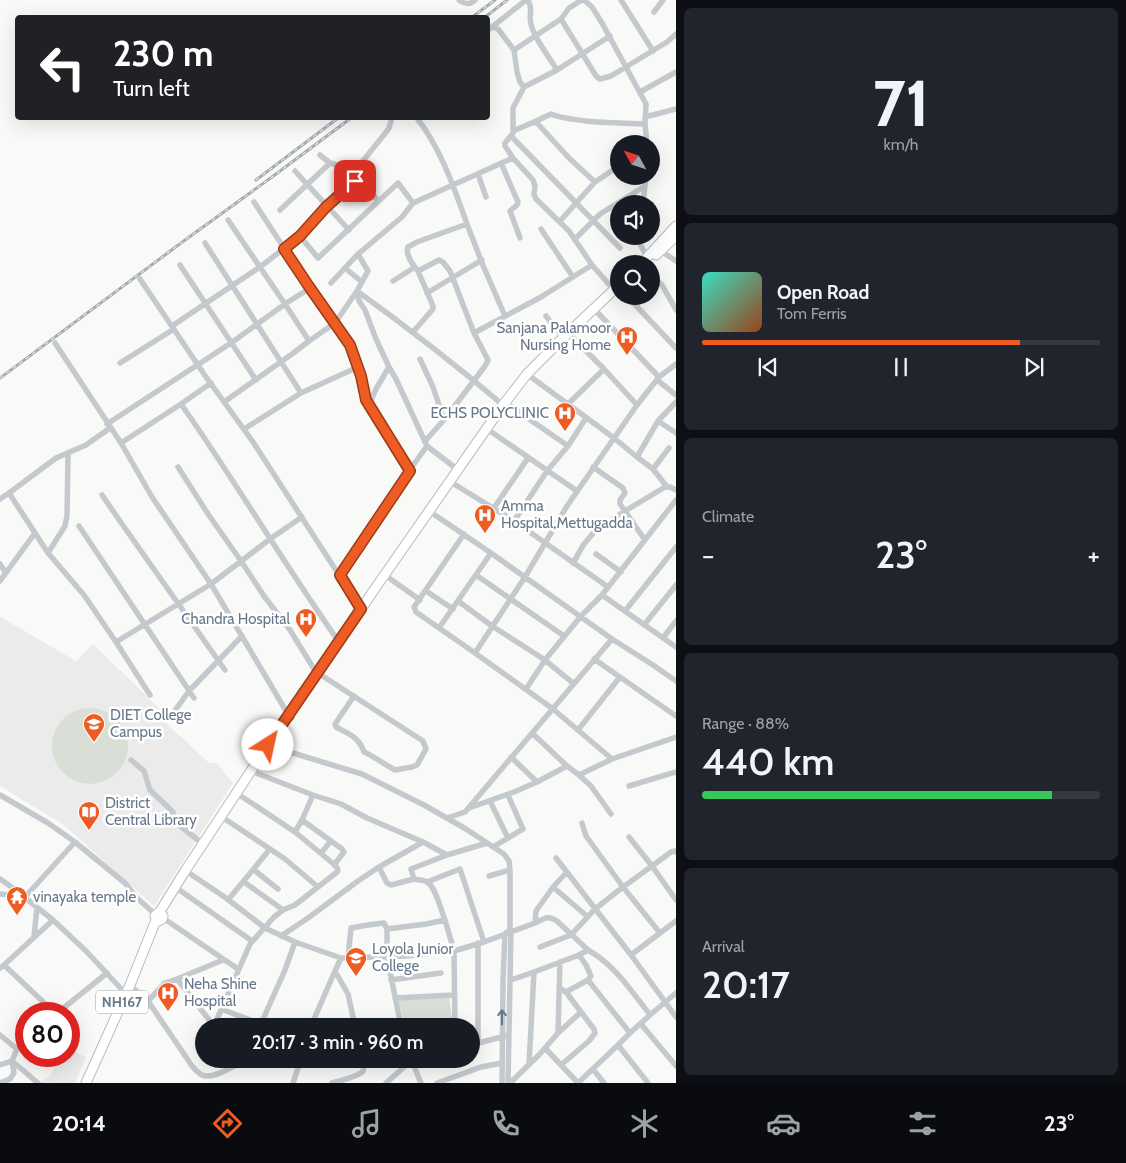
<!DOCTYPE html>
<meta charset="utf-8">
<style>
:root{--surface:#171b24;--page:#20242c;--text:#f1f3f6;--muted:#9ea1a6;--line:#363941;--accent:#ee5c23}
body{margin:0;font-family:Cabin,sans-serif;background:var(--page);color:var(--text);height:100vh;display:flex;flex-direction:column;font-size:19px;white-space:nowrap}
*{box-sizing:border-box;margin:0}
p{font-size:16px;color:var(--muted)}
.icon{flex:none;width:28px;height:28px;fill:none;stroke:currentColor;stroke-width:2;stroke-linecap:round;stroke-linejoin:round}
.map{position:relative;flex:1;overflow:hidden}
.panel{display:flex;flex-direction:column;gap:8px;padding:8px;background:#0d0f14;width:450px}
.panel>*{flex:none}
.top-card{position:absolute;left:15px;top:15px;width:475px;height:105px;border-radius:5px;box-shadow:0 5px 20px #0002;background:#202124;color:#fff;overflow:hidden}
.needle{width:32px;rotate:310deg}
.buttons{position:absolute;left:610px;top:135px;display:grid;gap:10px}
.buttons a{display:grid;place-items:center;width:50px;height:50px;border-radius:50%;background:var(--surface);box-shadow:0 5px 20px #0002;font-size:25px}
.speed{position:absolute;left:15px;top:1002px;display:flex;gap:10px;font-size:25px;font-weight:700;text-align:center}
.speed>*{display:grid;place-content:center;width:65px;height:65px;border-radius:50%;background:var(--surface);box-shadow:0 5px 20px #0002;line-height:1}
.speed .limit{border:8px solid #d22;background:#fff;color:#111}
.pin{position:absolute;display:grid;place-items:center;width:42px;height:42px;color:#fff;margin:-21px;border-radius:10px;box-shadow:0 2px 8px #0006}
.me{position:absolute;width:55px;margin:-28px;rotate:35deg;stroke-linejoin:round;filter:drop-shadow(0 0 4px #0008)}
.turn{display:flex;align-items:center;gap:18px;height:105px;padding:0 15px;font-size:22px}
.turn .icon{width:65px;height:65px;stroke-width:2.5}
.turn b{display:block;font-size:35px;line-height:42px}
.big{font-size:38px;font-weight:600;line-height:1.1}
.panel .card{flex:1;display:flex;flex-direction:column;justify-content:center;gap:8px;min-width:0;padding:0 18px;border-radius:8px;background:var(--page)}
.panel .dial{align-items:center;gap:0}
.dial b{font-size:65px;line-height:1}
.song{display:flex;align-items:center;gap:15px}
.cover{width:60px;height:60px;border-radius:8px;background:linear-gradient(135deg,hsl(170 70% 55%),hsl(20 70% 35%))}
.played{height:5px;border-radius:2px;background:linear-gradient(90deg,var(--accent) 80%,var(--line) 80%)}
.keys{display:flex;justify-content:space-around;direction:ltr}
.heat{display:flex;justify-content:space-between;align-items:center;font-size:28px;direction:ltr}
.charge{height:8px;border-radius:4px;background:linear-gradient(90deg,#34c759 88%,var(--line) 0)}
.trip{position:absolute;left:195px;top:1018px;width:285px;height:50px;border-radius:25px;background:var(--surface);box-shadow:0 5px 20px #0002;font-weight:600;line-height:50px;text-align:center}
.tabs{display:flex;height:80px;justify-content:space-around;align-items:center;background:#090b0e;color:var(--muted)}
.tabs .icon{width:35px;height:35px}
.tabs .current{color:var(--accent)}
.tabs b{font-size:22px;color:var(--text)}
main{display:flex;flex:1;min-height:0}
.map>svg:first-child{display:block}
</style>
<main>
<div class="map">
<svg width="676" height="1083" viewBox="0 0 676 1083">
<rect width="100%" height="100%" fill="#f9faf7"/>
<path fill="#eaebea" d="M0,617L76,661L93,644L168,717L167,724L209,763H216L233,783L154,906L64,825L0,786Z
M69,1049L86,1057L75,1083H42L40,1082L51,1075L60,1056H69Z"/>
<path fill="#d9dfd6" d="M52 746a38 38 0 1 1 76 0a38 38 0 1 1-76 0Z
M449,993L453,1026H405L398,999Z"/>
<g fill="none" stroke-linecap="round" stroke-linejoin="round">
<g stroke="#b7bbbf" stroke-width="11">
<path id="highway" d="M656,255L676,236
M641,264L676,226
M159,913L185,871L268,745L374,590L503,405L527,374L567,334L619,285
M86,1083L130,985L156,920L155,916L158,913L161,914L163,916L162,919L159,921L156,920"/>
</g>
<path stroke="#c4c9cd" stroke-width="5.5" d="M459,0C464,4 470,5 475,0
M528,0C534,11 528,14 531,24C533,37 550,58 557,70
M582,0L569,8L561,19L596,76L600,79L611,76L667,42L676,34
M584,0L592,7L602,23L646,104L645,124L647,144
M621,0L653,51
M654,12L663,0
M492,27L526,0
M488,30L492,27L498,29L514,50L517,72L520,82L524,87L513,108V133L505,143V146L513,158L533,180L535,186L534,194L536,199L569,231L592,265
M514,50L561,19
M524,87L557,70L610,36
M640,92L676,72
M645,117L676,109
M417,118C441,149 454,188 467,224
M534,122L551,114C562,119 574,119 586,121C606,123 625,123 645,124
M513,131L534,122L538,124L569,158L595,182
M511,136L620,248
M320,155L330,163L334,164L353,173
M501,163L518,202L517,205L510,211L520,238
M295,171L349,230
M478,174L486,197
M355,177L367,187L378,201
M413,203L513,158
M643,204L646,176
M280,210L330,163
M228,220L285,304L310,288L254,202
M560,221L595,182L619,166
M541,229L573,277
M300,236L326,207L355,181V177L353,173L354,172L387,131L389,128L392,118
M640,236L639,242L647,257
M575,239L600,214L645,186
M205,243L301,393
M661,251L676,261
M358,254L368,271L357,291C407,327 456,365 503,405
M180,265L256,380
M345,268L362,282
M651,276L662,285L676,310
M140,279L206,377L253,442L361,609
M393,281L415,267
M357,291L359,301L365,310L376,339L389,367L376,389L369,405L366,400L361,376L350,345L335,323Z
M427,293L482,260
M627,296L676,348
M597,312L659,377
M505,316L482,263L467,224L417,242L408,247C405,255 413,265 418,271L439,260L443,262L450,271L474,333L541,297L592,265L614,290
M546,316L558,331L563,338
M172,326L260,267L300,236L318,258L398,183L413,203L402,217L358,254L331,283
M413,332L433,309V306L418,271
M309,341L335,323L310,288
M55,343L121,443
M420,359L433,387L444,420L425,441
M120,363L174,329
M531,377L614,438L637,457L658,421L676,433
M657,380L676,395
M181,404L211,383
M568,404L604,369
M369,405L409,471L427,446L396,379L389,367
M509,405L568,446L586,418
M637,405L659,377L676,364
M444,420L485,366L488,360L474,333
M658,421L676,402
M107,424L231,343L285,304L309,341L292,354L224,402
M244,429L301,393L358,367
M490,431L577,491
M427,446L458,470
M568,446L547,471L514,521L608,587
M68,454L67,516L65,526L48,553L84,595L116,642L211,584L152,497L121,443L181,404C236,482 284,564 339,642
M637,457L653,469L667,487
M178,467L208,514L241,561L264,596L290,630L317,674
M593,467L623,488L625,493L620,500V504L645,540
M653,469L669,448
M454,484L514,521
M9,493L56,458L86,445L110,428
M102,495L122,524L225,670
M0,499L9,493L48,553
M494,508L528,458
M429,511L491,553L612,639L465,812L447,818
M79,526L194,698
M464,534L414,607L416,612L475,653
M596,554L621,572
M573,563L584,544L595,531L625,511L665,487H670L676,490
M0,564L6,573
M340,575L409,471
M476,575L564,636
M389,578L420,600
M0,581L35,533
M426,591L453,609
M602,595L676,647
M458,601L492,626L545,660L573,683
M625,611L676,547
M644,625L676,585
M439,628L491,553
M663,638L676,621
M612,639L653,665L676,681
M116,642L150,695
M594,659L676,716
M321,675L423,741L426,749L417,765L412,767L395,770C384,764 375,757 364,752C359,737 349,734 336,727L335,724L354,696
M526,689L545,660L581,616L602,595L676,500
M171,716L189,691L242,636
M292,718L289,716L211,584L270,539L302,517
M578,730L620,677
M532,733L567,766L579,775L612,759L553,709L475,653L525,577L567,506L637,405L604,369L571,336
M273,747L362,774L424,805L466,829L504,854L509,861L510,870V928L511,931L508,1083
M612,759L676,737
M131,760L144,771L150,790L173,812L174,821L203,844
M256,773L313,795L341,804L367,818L423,842L447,855L411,869L414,879L391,885L387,883L379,867
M579,775L591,786L611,814
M537,782L567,766
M629,786L676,772
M0,795L48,823L75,842L125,883L137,898L156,915
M241,796L295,832L336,866L338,870L337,872L318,887
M490,801L508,838
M469,808L514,792L537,782L511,757
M302,820L313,795
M295,832L302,820L331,841L321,853
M629,837L652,866L623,887L660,933L631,955
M331,841L342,849L344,852L334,865
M493,847L523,829L508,795
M676,852L675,851L671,852L652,866L676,900
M447,855L487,843
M556,858L631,955L676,1017
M254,870L278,889
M189,873L226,898L265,928L295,942L341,958L406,956L454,951L484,942L535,923L536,911L553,887L566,873
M489,876L510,870
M0,879L23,895
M414,879C418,880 424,880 427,882C436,887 441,911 445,920
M244,882L283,910
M427,882L460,869L484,942
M553,887L588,917
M178,889L252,941
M0,894L23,896L53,920L4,965
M25,897L75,842
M228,900L270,849
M163,918L238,969
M53,920L86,951L126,994
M535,923C545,918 548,915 557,921L588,950
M387,929V957L401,1026
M660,933L676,921
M281,936L308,918L358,881L379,867L423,842
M34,937L37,907
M478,943V1042
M540,947L571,935L595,909L623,887L586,836L582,823
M579,955L588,950C615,965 632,992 650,1015L630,1033
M341,958L335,971L348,994L355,1026
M348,958L351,928L368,925L384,923L387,929L426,924L445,920L454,951L455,1026
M0,968L4,965L56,1014
M177,979L223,960
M391,980L441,973
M511,980L534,972L579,955L586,965L591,976L588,980L630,1033L618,1045
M133,988L148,1001L165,983L177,979L214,1026L250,944L274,917L283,910L295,905L318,887L285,859L225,819
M566,992L588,980
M395,998L454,995
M148,1001L192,1066C195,1069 198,1073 202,1075C212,1080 234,1066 244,1061L242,1059
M221,1009L261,1024
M56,1014L107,973
M650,1015L676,993
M641,1024L676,1066
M260,1026L285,970L295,942
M311,1026L335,971
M558,1033L581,1012L566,992L559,988
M0,1035L17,1049L12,1061L38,1083
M471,1045L505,1036
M545,1048L578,1083
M17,1049L26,1041
M245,1059L244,1061L255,1059
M411,1059L421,1083
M413,1064L428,1059
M529,1064L534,972
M0,1065L12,1061L14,1073L10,1079L0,1083
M561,1065L589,1041L595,1033L594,1029L581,1012
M593,1069L604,1083
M293,1083L301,1059
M332,1083C339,1081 360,1076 363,1071C365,1067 363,1062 362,1059
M386,1083L411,1061
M437,1083L481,1067L502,1063
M502,1083L503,980L505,934L507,932
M510,1083L538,1056L558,1033L560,962
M578,1083L618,1045L648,1083"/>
<use href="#highway" stroke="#fff" stroke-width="9"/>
<g stroke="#a5abb2" stroke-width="3">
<path id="rail" d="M471,18L495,0
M484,18L507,0
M256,180L338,118
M0,378L181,243L276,174L351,118"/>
</g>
<use href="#rail" stroke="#fff" stroke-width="1" stroke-dasharray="4" stroke-linecap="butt"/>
</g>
<defs><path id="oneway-shaft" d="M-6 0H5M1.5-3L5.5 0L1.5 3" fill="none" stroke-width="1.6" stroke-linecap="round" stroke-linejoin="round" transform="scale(1.25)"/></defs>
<use stroke="#67788a" href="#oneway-shaft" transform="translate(502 1017) rotate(-90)"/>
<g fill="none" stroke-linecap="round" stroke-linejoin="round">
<g stroke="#9b3c17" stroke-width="12">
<path id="route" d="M268,745L361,609L340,575L410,471L366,400L361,376L350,345L310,288L284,249L300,236L326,207L355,181"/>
</g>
<use href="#route" stroke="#ee5c23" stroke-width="9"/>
</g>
<defs>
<g id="hospital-pin" transform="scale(1.125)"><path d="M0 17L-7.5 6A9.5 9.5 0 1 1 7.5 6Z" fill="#ee5c23" stroke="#fff"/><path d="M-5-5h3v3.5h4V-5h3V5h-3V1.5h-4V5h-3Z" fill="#fff"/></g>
<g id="university-pin" transform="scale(1.125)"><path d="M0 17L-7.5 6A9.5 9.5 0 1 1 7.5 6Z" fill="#ee5c23" stroke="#fff"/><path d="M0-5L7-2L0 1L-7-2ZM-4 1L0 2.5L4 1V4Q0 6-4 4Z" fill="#fff"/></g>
<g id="library-pin" transform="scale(1.125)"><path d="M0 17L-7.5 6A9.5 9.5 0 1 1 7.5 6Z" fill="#ee5c23" stroke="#fff"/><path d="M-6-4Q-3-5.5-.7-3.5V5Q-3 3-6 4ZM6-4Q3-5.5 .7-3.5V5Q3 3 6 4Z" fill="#fff"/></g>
<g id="temple-pin" transform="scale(1.125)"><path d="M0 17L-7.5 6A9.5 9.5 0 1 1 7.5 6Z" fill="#ee5c23" stroke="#fff"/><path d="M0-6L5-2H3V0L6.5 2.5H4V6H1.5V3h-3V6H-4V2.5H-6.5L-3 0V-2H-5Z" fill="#fff"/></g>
</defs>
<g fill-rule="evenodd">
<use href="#hospital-pin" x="627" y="337"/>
<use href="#hospital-pin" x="565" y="413"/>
<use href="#hospital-pin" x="485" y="515"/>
<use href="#hospital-pin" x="306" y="619"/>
<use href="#university-pin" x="94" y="724"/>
<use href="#library-pin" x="89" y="812"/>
<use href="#temple-pin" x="17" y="897"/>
<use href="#university-pin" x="356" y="958"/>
<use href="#hospital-pin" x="168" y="993"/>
</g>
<g text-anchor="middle" stroke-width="5" stroke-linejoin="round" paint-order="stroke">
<rect fill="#fff" stroke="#95a0ad" stroke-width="1" x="96" y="990.5" width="52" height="23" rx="4"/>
<g font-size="14" font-weight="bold" fill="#67788a">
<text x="122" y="1007">NH167</text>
</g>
<g font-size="15" fill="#67788a" stroke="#fff" text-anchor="start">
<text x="611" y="333" text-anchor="end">Sanjana Palamoor<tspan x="611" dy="17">Nursing Home</tspan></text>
<text x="549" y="418" text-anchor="end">ECHS POLYCLINIC</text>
<text x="501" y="511">Amma<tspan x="501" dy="17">Hospital,Mettugadda</tspan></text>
<text x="290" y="624" text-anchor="end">Chandra Hospital</text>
<text x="110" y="720">DIET College<tspan x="110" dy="17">Campus</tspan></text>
<text x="105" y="808">District<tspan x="105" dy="17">Central Library</tspan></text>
<text x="33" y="902">vinayaka temple</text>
<text x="372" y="954">Loyola Junior<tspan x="372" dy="17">College</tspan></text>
<text x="184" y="989">Neha Shine<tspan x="184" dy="17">Hospital</tspan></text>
</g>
</g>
</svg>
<div class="buttons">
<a><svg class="needle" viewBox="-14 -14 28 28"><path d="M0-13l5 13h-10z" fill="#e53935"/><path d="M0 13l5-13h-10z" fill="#9ea1a6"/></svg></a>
<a><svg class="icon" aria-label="sound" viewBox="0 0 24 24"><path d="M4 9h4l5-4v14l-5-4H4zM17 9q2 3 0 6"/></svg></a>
<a><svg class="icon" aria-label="search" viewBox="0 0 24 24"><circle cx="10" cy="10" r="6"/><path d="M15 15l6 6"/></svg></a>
</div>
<div class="speed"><div class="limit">80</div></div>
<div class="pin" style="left:355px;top:181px;background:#d93025"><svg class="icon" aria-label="arrive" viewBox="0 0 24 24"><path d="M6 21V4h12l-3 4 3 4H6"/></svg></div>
<svg class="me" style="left:268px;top:745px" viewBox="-20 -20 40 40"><circle r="19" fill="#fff"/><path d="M0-13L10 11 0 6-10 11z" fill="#ee5c23"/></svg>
<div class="trip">20:17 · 3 min · 960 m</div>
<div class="top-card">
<div class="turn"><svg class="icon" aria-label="left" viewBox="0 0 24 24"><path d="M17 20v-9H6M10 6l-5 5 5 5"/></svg><div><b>230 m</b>Turn left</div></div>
</div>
</div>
<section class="panel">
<div class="card dial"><b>71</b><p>km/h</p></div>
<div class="card">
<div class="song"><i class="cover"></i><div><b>Open Road</b><p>Tom Ferris</p></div></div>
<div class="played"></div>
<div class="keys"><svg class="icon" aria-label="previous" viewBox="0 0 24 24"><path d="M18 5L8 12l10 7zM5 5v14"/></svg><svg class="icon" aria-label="pause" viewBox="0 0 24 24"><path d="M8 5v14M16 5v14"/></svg><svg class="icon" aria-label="next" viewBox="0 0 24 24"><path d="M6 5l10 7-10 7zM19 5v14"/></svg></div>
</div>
<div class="card"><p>Climate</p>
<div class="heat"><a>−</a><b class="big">23°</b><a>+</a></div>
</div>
<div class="card"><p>Range · 88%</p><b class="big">440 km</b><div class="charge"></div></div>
<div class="card"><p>Arrival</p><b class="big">20:17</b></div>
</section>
</main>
<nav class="tabs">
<b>20:14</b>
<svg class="icon current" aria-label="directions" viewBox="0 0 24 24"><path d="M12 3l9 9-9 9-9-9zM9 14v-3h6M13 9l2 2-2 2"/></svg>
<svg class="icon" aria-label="music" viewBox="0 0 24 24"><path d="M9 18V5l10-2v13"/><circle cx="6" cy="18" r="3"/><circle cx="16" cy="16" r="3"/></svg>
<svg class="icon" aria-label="phone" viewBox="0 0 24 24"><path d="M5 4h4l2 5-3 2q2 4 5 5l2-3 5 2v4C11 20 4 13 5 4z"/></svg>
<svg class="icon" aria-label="climate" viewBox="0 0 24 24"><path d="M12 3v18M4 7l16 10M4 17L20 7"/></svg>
<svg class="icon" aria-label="car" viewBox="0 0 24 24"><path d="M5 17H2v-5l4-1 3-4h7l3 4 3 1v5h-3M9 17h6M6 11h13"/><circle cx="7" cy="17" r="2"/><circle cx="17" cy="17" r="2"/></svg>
<svg class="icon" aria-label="filters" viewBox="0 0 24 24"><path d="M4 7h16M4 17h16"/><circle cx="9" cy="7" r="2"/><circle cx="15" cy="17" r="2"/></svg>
<b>23°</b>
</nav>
